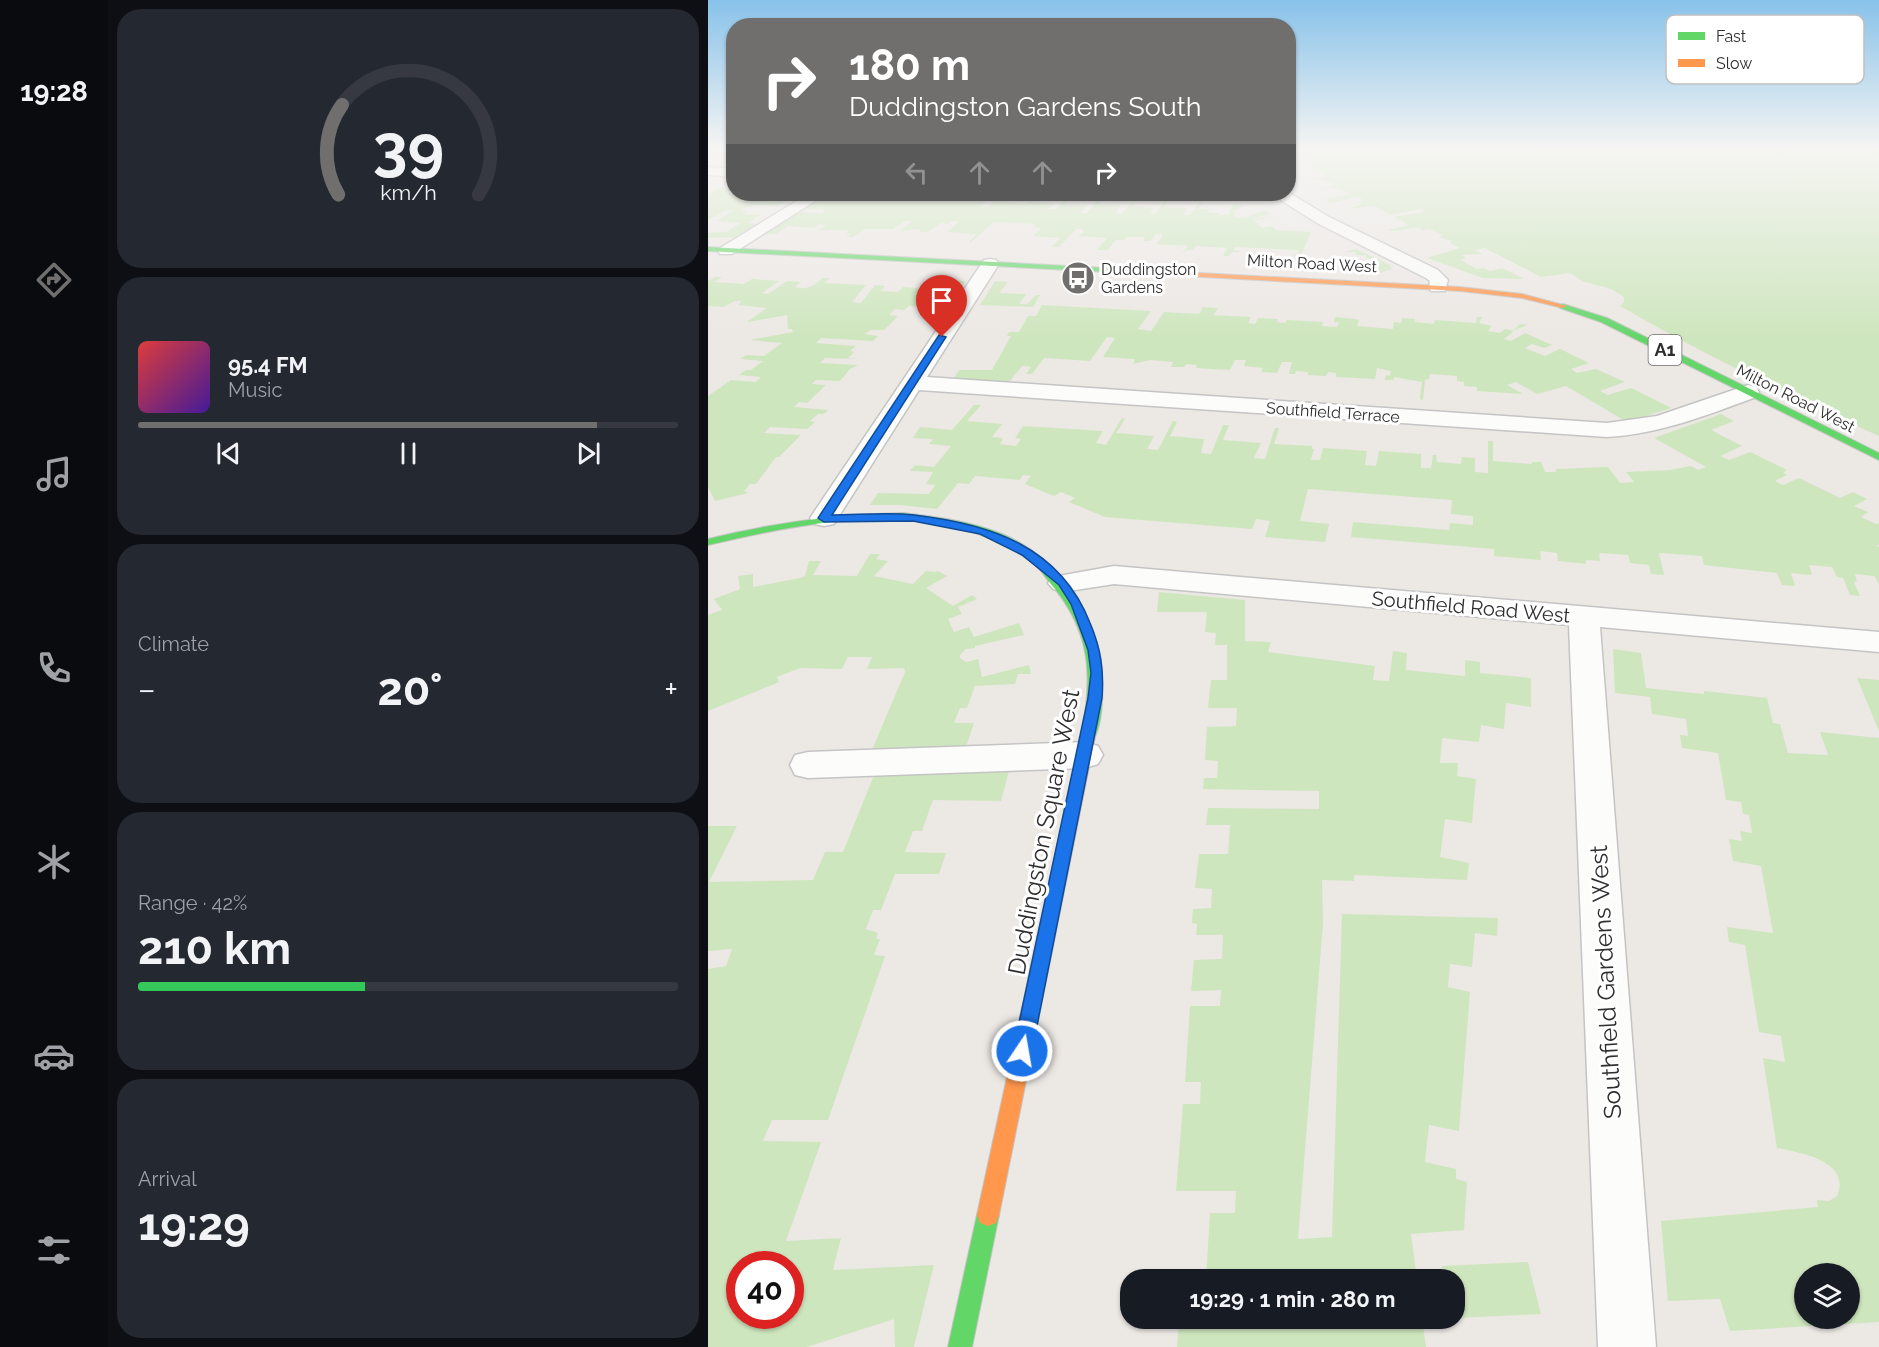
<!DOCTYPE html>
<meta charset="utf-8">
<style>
:root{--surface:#171b24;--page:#242831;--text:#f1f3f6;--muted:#9ea1a6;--line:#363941;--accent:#706f6e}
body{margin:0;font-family:Raleway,sans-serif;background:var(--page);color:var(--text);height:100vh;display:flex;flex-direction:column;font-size:22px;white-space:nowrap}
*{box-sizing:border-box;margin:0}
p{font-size:20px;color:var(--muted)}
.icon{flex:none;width:33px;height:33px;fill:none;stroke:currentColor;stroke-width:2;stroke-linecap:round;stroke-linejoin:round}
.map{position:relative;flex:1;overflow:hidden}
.sheet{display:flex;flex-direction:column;gap:9px;padding:9px;background:#0d0f14;width:600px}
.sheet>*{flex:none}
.hud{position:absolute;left:18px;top:18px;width:570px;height:183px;border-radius:24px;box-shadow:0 2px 4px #0004;background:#706f6e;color:#fff;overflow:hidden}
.controls{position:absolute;left:1086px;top:1263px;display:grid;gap:12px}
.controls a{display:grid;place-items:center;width:66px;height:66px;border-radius:50%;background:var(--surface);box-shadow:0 2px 4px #0004;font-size:30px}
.speed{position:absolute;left:18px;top:1251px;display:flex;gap:12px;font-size:30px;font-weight:700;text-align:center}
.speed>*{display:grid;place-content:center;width:78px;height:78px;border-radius:50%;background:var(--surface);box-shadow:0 2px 4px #0004;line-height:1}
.speed .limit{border:9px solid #d22;background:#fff;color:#111}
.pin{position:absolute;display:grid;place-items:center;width:51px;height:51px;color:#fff;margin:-62px -26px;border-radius:50% 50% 50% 0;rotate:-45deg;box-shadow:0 0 6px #0007}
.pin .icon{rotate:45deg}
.me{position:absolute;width:66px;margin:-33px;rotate:12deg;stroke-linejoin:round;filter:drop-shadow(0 0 4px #0008)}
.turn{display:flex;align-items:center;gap:21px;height:126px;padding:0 24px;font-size:27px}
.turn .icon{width:78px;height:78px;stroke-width:2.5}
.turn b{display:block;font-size:42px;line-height:51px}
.lanes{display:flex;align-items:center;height:57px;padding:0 24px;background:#0003;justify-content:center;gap:30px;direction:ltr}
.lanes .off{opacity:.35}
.big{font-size:45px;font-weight:700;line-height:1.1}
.sheet .card{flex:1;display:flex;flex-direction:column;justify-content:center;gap:9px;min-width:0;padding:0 21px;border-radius:24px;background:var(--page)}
.sheet .dial{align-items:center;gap:0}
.dial svg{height:156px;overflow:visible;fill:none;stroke:var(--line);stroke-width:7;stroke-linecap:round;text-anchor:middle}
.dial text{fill:var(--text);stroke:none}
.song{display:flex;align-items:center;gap:18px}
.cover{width:72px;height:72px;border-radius:9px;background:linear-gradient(135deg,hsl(0 70% 55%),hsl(260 70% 35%))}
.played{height:6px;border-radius:3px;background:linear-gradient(90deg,var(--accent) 85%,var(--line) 85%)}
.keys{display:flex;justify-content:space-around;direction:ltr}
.heat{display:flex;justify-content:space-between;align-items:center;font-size:33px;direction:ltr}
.charge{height:9px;border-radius:4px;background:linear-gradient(90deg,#34c759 42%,var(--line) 0)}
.trip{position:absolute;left:412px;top:1269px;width:345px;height:60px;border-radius:24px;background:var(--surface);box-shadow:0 2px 4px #0004;font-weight:700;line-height:60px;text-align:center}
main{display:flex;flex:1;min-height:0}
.tabs{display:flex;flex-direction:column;width:108px;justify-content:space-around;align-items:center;background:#090b0e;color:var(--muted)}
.tabs .icon{width:42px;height:42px}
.tabs .active{color:var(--accent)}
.tabs b{font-size:27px;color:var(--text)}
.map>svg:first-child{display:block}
</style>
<main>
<nav class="tabs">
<b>19:28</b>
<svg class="icon active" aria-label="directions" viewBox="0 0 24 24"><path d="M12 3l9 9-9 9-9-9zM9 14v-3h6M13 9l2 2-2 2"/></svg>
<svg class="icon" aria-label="music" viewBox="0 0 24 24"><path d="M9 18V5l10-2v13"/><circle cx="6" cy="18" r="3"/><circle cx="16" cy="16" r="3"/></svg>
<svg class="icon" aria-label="phone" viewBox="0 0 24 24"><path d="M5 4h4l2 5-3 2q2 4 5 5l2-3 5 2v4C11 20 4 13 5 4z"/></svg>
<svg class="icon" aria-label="climate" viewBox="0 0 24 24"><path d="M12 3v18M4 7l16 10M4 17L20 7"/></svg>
<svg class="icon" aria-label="car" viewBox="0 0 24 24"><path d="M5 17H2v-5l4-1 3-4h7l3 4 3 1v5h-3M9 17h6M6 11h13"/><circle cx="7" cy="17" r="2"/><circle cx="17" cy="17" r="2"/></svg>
<svg class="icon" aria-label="filters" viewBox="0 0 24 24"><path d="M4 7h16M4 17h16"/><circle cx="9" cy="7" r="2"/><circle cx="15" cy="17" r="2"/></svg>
</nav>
<section class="sheet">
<div class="card dial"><svg viewBox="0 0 100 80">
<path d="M14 69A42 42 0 1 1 86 69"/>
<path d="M14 69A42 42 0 0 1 16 23" stroke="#706f6e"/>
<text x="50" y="56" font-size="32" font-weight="700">39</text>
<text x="50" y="72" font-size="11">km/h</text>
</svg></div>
<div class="card">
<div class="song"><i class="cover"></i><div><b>95.4 FM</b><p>Music</p></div></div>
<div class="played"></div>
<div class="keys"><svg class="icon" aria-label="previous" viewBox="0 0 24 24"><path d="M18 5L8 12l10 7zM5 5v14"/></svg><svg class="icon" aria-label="pause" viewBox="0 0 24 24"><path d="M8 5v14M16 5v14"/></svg><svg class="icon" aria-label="next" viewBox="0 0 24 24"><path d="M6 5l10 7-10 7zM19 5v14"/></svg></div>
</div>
<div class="card"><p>Climate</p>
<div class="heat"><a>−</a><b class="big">20°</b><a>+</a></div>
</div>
<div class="card"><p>Range · 42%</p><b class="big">210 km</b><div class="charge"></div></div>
<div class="card"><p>Arrival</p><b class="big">19:29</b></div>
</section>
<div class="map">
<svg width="1171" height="1347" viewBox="0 0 1171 1347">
<rect width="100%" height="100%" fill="#ece8e4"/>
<path fill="#cee6be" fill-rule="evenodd" d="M592,150H1171V436C1083,396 996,355 912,306L916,302V297L903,289L874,281L862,273L833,277L777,248L767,250L774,254L754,255L758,258L752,260L769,269L776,268L782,271L794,268L816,279L775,278L719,258L752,248L742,243L743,241L731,237L735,235L721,229L713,231V228C702,225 691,234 680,230L701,225L686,217L717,212L713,209L682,215L667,206L640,209L654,204L650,202L655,200L650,197L622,203L618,201L620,200L618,198L644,194L627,188L606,190L622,187L627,184L610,179H592L619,177L609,169L584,170L604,168L600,161L581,162L598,159L588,152L581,153Z
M14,187L24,188L26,194H91L69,206L49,205L34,209L33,211H39L35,214L52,215L40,223L50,224L26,237L0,238V233L18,232L33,223L9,221L26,210H19L0,220V194Z
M122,194L183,195L175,200L182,201L193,194L210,198L213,196L221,198L230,194L227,197L253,200L264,194L258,199L278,201L273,206L279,207L295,194H298L290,201L317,204L331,194L324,202L346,203L341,209H347L361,196H364L357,204L380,205L372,213L378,214L394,196H397L391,204L413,205L407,213L414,214L427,198H429L423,206L446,208L442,214H447L459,199H461L456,207L479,208L475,215H482L492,201H495L490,209H501L500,212L511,213V215H520L526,203L536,205L525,212L528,213L525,216L537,218L556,210L562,214L545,218L567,217L546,220L554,228L564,226L568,230L603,232L591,260H587L589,256L581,255L590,254L591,250L527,247L525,250L532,251L531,252H524L521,256H515L519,248L488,246L485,250H479L474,254L480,246L449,244L455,234H448L442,241H435L437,237H419L416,240H408L400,250H389L399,238L370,236L375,233V229H368L351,247H344L352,238L325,236L333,228L326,227L327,224L286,222L263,242H261L269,234L239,232L251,222L243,221L240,224L233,223L220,232H211L213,229L193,231L182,240L204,221H197L185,229H157L145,237H139L143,234L138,233L141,231L140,230H111L118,225L111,224L106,228L80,226L68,234H58L93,212L114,213L117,210L98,209Z
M648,249L682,265L684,269L672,273L648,272L651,265H662L664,259L658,258V255H648V252H637Z
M7,277H14L7,282L36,284L44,279L71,281L54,293L60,294L79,281L93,282L87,287C99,291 106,285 115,278H122L116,283L158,285L144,302L153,303L167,285L177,286L173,291L190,292L195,287L234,290L244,280L258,281L240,304L213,303L210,306H201L196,310L187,309L181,315L190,316L176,330H163L156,334L170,336L165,341L113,338L108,343L148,346L142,351L146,352L140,358L150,359L117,358L112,363L150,365L142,369L132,381L108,380L104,384L118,385L99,403L91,402L86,407L120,410L116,414H110L102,421L107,422L99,429L62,427L56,433L93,435L71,457H68L48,484H42L36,491L40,493L7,501L0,487V396L23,380L48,382L53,377L31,375L38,370H43L55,361L32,359L38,355L56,356L74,343L42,340L85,332L84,329H80L79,315L39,322L59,308L30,305L34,301H27L16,307L0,306V281Z
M287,281L300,282L291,293L318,294L311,304H319L328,295H332L325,307L272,305Z
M334,305L443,311L430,329L443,331L456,312L491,314L495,307L510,308L506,315L543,317L540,323L547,324L550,318L570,319L569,322L577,323L579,320L615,322L614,326L629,327L631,322H626L627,317L648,319L651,320L649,326L685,329L686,322L693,323L694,318L707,319V322L726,324L727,320L768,323L769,317H774L771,323L784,326L780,331L792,333L797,329L805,331L812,324L819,325L807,330L796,339L803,341L817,333L844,345L836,348L824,344L817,348L837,356L852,349L881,363L863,369L869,373L888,369L917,382L892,391L900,395L923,388L963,408L919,422L858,386L829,394L808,382L799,385L815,394L769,391V387L756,386V382L749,381V376L722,374L721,379L717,380L715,400L712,399L714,382L686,377L685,380H677L678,375L682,376L683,371L669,368L667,379L628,377V373L620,372L618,376L600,375V372L588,371L587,374H581L584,362H574L569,373L553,372L555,368L536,366L538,360H527L522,370L488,368L489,365L478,364L476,367H463L465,362L442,360L425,364L427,359L395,357L407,338L399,337L382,361L336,358L324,374H318L323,367L314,366L301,382L246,378L251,370H284L303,336H299L301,332H311L320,316H328Z
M266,405H273L259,421L294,424L284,437L295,438L292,444L308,446L313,439L307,438L315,426L395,431L388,443L398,445L414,418L417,419L408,433L446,436L439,449L450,450L465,421L469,422L462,436L496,439L493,453L503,454L515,425H521L515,440L553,443L546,458L557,459L567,428H571L566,444L604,446V449H606L603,460H612L615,448L659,451L657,465L668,466L671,451L713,454V468H723L725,455H728L729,462L753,464L754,457L767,458V472L780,473V441H785V461L824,464V462H833L837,472H848V469L900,467L912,483L926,482L918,472L962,470L983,466L990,470L998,467L946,438L1013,414L1026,421L1003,430L1034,446L1012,456L1021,460L1042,452L1079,470L1075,473L1079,475L1067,481L1075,485L1091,478L1132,498L1145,492L1159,499L1146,506L1160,512L1153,517L1168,524L1171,523V544L1169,546L1171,547V584L1166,576L1147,574L1149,582H1146L1152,596L1142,595L1135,578L1129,577L1124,567L1101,565L1104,575L1083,573L1087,586L1074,585L1069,573L996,565L994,556L951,553L956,575L943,574L941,565L922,563L920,555L891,553L892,561L878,560V564L850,561L849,553L832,551L833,560L786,556V549L643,537L645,522L741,530L742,523L765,525V516L743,514L744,500L600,489L592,521L621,524L617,542L557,537L562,521L548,519L544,529L397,517L361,502L367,498L353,492L346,496L317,484L323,476L315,475L312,480L267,476L261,484L250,483L229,509L192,505H162L170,493L221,494L227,485L218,484L225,472L202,471L207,465L226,467L243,446L221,444L225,439L205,438L212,427L244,430Z
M162,554H172L168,559L180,561L166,576L205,584L218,571L227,572L230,571L239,576L218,588L245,606L264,595L269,599L250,607L254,614L240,619L246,632L261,627L266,637L311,623L316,635L267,646V648L258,649L252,655V658L258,662L270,659L274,677L321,665L323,674H310L307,684L267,686L259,708H252L246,723H266L258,747L164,750L197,672L196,668L159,669L164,657H140L134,669L92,668L69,677L71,682L0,711V615L14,610L6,599L32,589L30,576L45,574V587L92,578L97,576L101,561H113L105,575L149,576Z
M451,592L537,600V641L563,642L560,652L667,666L665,680L681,681L685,651L699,653L698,670L757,676V660L772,662V673L823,678V707L798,703L796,729L773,725L771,742L734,738L732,763H750L749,776L768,779L764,823L737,819L732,857L761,863L759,880L646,875V881L614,880L615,923L590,1239L624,1237L634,914L790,918L789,936L767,933L764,967L742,964L740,987L762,992L751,1131L721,1125L717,1162L748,1169V1179L759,1182L756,1230L703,1234L709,1279H498L502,1213H527L528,1191H468L475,1104H492L493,1082H477L482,1006H512L513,990L483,991L486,960L514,959L515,935H488L489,924L484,923L485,909L503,908L504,889L487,888L491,854H520L522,825H498L500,808L611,809V791L495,789L496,778H509L510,761L497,760L499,727L528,726L529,708H500L503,680H519V645H507L508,633L497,632L499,612H449Z
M905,649L933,653L938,688L996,694V691L1059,698L1065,723L1072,724L1080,753L1120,755L1112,732L1171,738V1322L1022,1331L1012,1299L960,1301L953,1221L1110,1207L1109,1200L1121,1201L1129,1196C1144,1161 1091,1152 1069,1148L1055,1058L1077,1062L1073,1036L1051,1032L1037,945L1021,942L1019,927L1065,933L1053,866L1025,861L1021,839L1034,841L1032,831L1044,833L1041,815L1035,814L1033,802L1018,800L1010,753L974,748L972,735L980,736L978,719L944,714L942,697L907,693ZM1096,1274H1142V1318H1096Z
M1149,678L1171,680V731Z
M301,771L293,801L225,800L214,831H205L197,852L238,853L231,874H187L173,910H165L158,929L170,933L168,939H172L166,955L177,956L120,1120H64L55,1141L113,1142L78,1241L133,1238L125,1270L226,1265L206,1347H187L186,1319L99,1347H0V969L18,966L24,949L0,951V826H29L1,882L105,880L117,852H135L166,775ZM32,1264H82V1316H32Z
M820,1262L833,1314L747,1318V1280L736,1279L734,1266Z
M471,1318L714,1319L718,1347H469Z"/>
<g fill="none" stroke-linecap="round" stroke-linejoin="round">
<g stroke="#c5c4c5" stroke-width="3">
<path id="street" d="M0,167L26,169V177L0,175Z
M580,192L621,217L730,270L740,280L737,291H723L721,287L722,281L718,278L609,223L571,199H501L493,194H580Z
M100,194H118L24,254H12L9,250Z
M282,259L288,260L291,264L219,377L899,423L949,416L1040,385L1048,387L1051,392L1048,397C999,415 952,434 899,437L211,390L126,524L116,526L106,524L102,518L276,260Z
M406,566L1171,632V652L892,627L948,1347H890L861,625L406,584L355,592L345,589L340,583L345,577Z
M377,742L390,746L395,755L390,764L377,768L100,778L87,775L82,765L87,755L100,752Z"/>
</g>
<g stroke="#c5c4c5" stroke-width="2">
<path id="fast" d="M0,247L476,272L480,274L476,276L0,251Z
M855,304L899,318L1171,453V460L893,322L852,308L851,306Z
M195,513C229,517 262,521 294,534C347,556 391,615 394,673C395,693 395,723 385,741H375L373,737C385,678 384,632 343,584C337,577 332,568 325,563C233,494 103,521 0,545V539C65,523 128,514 195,513Z
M280,1204L288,1207L291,1215L264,1347H240L269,1215L272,1207Z"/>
</g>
<g stroke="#c5c4c5" stroke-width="2">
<path id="slow" d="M473,272L752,287L814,294L859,306L855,308L814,298L752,291L476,276H473Z
M380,732L385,733L387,737L291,1215L288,1223L280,1226L272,1223L269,1215L373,737L375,733Z"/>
</g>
<use href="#street" fill="#fcfcfb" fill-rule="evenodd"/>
<use href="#fast" fill="#63d668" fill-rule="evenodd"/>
<use href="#slow" fill="#ff974d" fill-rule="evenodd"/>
</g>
<linearGradient id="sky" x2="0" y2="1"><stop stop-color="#88c2ea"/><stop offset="0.44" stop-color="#f6f5f3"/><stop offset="1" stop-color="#f6f5f3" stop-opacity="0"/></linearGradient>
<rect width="1171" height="338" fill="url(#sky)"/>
<path fill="#1a73e8" stroke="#114b97" stroke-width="1.5" d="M231,335L238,337L124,515C150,515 179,512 206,515C282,524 352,546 382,623C393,649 396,670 394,698L324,1051L321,1057L314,1060L308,1057L305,1051L380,698L383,673L380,650L363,604L351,585L314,555L272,534L205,521L116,522L110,518Z"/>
<defs>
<g id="bus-disc" transform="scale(1.725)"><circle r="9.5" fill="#706f6e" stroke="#fff"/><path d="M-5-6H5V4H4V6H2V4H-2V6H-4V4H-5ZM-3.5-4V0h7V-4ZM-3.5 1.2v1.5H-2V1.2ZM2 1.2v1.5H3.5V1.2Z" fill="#fff"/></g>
</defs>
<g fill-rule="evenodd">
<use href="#bus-disc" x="370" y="278"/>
</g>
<g text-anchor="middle" stroke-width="6" stroke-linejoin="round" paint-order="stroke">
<g font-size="16" fill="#2e2e2e" stroke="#fff">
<text transform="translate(604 263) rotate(3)" y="6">Milton Road West</text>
<text transform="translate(1088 398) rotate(27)" y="6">Milton Road West</text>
<text transform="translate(625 412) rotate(4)" y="6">Southfield Terrace</text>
</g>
<g font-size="16" fill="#2e2e2e" stroke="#fff" text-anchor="start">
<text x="393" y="275">Duddingston<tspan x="393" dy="18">Gardens</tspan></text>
</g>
<rect fill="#fff" stroke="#6d6d6d" stroke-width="1.5" x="940.5" y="335" width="33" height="30" rx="4.5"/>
<g font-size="18" font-weight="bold" fill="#2e2e2e">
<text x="957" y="356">A1</text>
</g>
<g font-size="20" fill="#2e2e2e" stroke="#fff">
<text transform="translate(763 607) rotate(5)" y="7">Southfield Road West</text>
</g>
<g font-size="24" fill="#2e2e2e" stroke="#fff">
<text transform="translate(336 832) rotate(-79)" y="8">Duddingston Square West</text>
<text transform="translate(898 982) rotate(-93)" y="8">Southfield Gardens West</text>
</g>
</g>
<rect x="958" y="15" width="198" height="69" rx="9" fill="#fff" stroke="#c0c0c0" stroke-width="1.5"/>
<rect x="970" y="32" width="27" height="8" fill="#63d668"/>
<rect x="970" y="59" width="27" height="8" fill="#ff974d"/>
<g font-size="16" fill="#2e2e2e">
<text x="1008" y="42">Fast</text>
<text x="1008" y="69">Slow</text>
</g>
</svg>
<div class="controls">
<a><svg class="icon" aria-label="layers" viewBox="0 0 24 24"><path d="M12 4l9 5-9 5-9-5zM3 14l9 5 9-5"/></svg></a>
</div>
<div class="speed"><div class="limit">40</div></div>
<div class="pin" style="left:234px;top:337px;background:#d93025"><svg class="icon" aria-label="arrive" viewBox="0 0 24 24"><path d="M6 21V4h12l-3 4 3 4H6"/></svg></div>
<svg class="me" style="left:314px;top:1051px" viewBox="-20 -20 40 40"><circle r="17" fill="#1a73e8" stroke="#fff" stroke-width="3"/><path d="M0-11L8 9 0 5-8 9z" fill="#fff"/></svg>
<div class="trip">19:29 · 1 min · 280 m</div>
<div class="hud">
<div class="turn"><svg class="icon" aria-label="right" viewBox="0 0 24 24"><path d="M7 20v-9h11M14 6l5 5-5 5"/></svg><div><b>180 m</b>Duddingston Gardens South</div></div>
<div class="lanes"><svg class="icon off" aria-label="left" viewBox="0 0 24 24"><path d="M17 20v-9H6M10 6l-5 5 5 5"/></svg><svg class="icon off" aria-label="ahead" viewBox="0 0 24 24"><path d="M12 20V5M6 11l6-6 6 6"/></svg><svg class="icon off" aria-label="ahead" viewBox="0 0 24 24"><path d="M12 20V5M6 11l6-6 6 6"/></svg><svg class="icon" aria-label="right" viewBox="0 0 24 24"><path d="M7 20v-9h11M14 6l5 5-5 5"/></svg></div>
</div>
</div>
</main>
